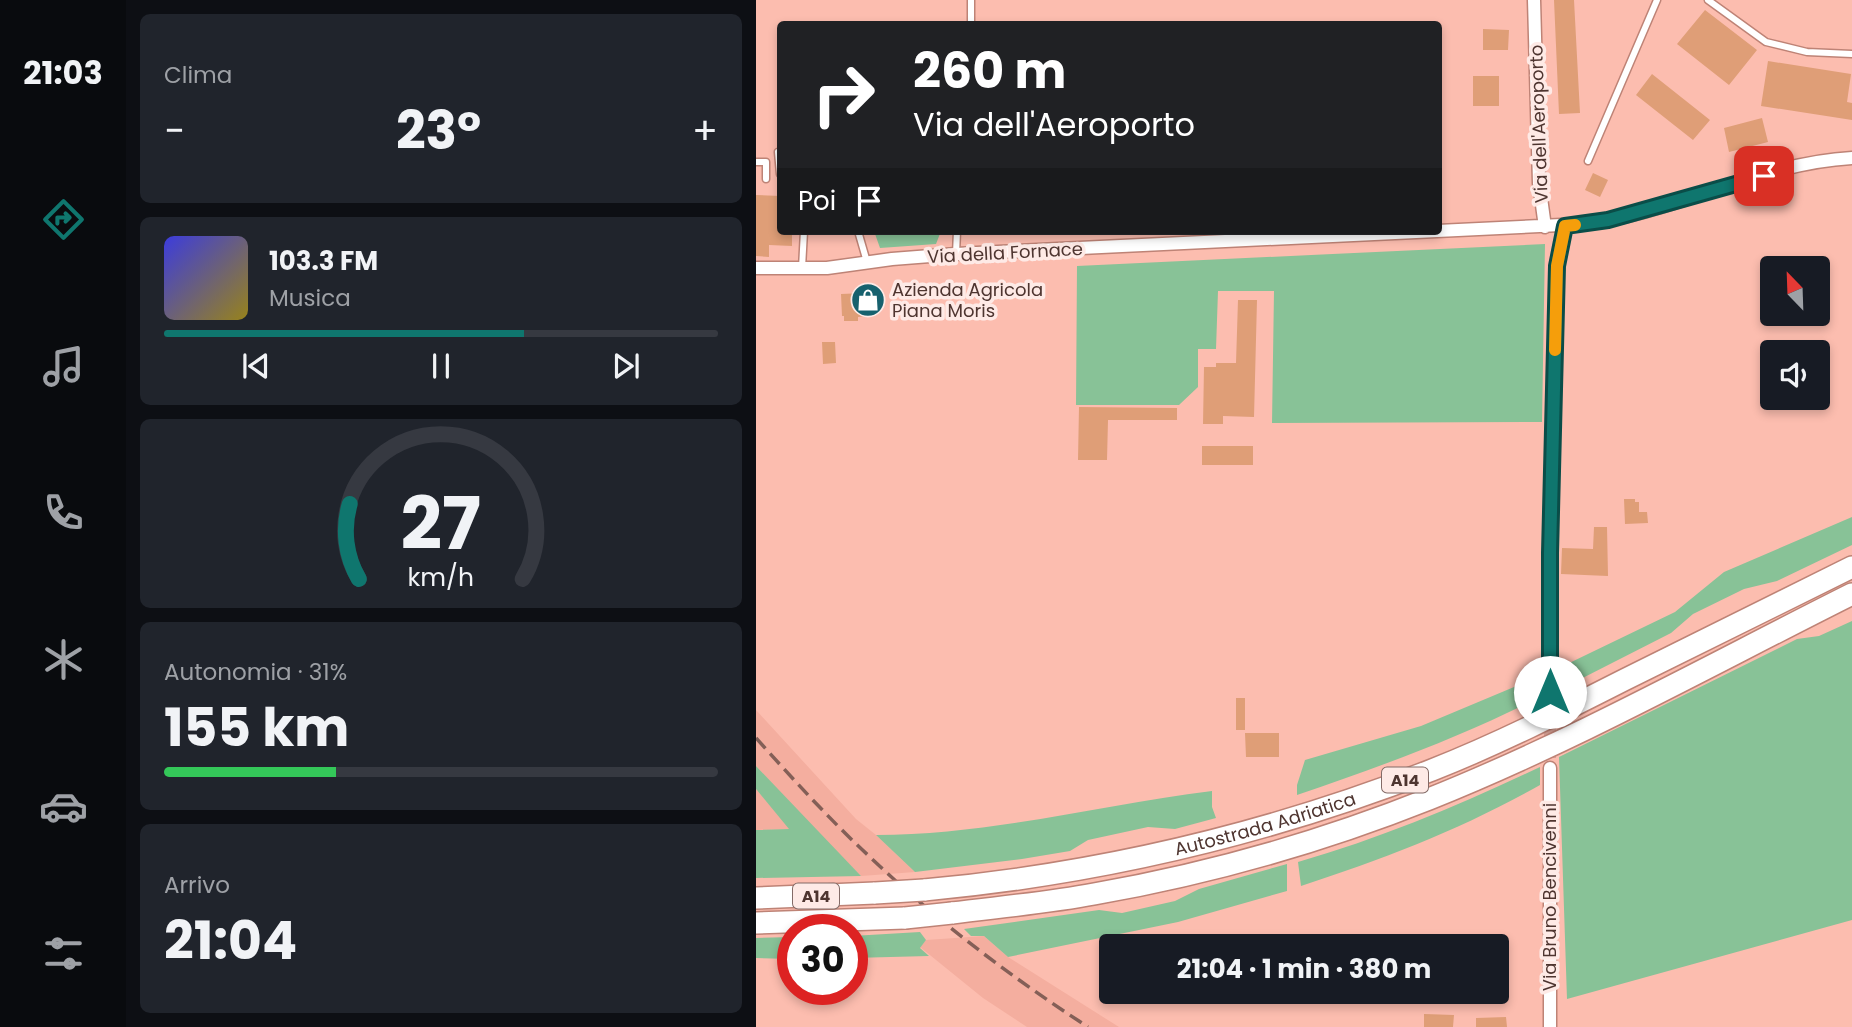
<!DOCTYPE html>
<html lang="it">
<meta charset="utf-8">
<style>
:root{--surface:#171b24;--page:#20242c;--text:#f1f3f6;--muted:#9ea1a6;--line:#363941;--accent:#0f766e}
body{margin:0;font-family:Poppins,sans-serif;background:var(--page);color:var(--text);height:100vh;display:flex;flex-direction:column;font-size:26px;white-space:nowrap}
*{box-sizing:border-box;margin:0}
p{font-size:23px;color:var(--muted)}
.icon{flex:none;width:38px;height:38px;fill:none;stroke:currentColor;stroke-width:2;stroke-linecap:round;stroke-linejoin:round}
.map{position:relative;flex:1;overflow:hidden}
.side{display:flex;flex-direction:column;gap:14px;padding:14px;background:#0d0f14;width:630px}
.side>*{flex:none}
.banner{position:absolute;left:21px;top:21px;width:665px;height:214px;border-radius:7px;box-shadow:0 4px 10px #0003;background:#202124;color:#fff;overflow:hidden}
.needle{width:46px;rotate:337deg}
.tools{position:absolute;left:1004px;top:256px;display:grid;gap:14px}
.tools a{display:grid;place-items:center;width:70px;height:70px;border-radius:7px;background:var(--surface);box-shadow:0 4px 10px #0003;font-size:35px}
.speed{position:absolute;left:21px;top:914px;display:flex;gap:14px;font-size:35px;font-weight:700;text-align:center}
.speed>*{display:grid;place-content:center;width:91px;height:91px;border-radius:50%;background:var(--surface);box-shadow:0 4px 10px #0003;line-height:1}
.speed .limit{border:10px solid #d22;background:#fff;color:#111}
.pin{position:absolute;display:grid;place-items:center;width:60px;height:60px;color:#fff;margin:-30px;border-radius:14px;box-shadow:0 4px 10px #0006}
.me{position:absolute;width:77px;margin:-38px;rotate:0deg;stroke-linejoin:round;filter:drop-shadow(0 0 5px #0008)}
.turn{display:flex;align-items:center;gap:24px;height:147px;padding:0 21px;font-size:32px}
.turn .icon{width:91px;height:91px;stroke-width:2.5}
.turn b{display:block;font-size:49px;line-height:60px}
.then{display:flex;align-items:center;height:66px;padding:0 21px;background:#0003;gap:14px;font-size:26px}
.big{font-size:52px;font-weight:700;line-height:1.1}
.side .widget{flex:1;display:flex;flex-direction:column;justify-content:center;gap:10px;min-width:0;padding:0 24px;border-radius:10px;background:var(--page)}
.side .dial{align-items:center;gap:0}
.dial svg{height:182px;overflow:visible;fill:none;stroke:var(--line);stroke-width:7;stroke-linecap:round;text-anchor:middle}
.dial text{fill:var(--text);stroke:none}
.song{display:flex;align-items:center;gap:21px}
.cover{width:84px;height:84px;border-radius:10px;background:linear-gradient(135deg,hsl(240 70% 55%),hsl(50 70% 35%))}
.played{height:7px;border-radius:4px;background:linear-gradient(90deg,var(--accent) 65%,var(--line) 65%)}
.keys{display:flex;justify-content:space-around;direction:ltr}
.heat{display:flex;justify-content:space-between;align-items:center;font-size:38px;direction:ltr}
.charge{height:10px;border-radius:5px;background:linear-gradient(90deg,#34c759 31%,var(--line) 0)}
.trip{position:absolute;left:343px;top:934px;width:410px;height:70px;border-radius:7px;background:var(--surface);box-shadow:0 4px 10px #0003;font-weight:700;line-height:70px;text-align:center}
main{display:flex;flex:1;min-height:0}
.tabs{display:flex;flex-direction:column;width:126px;justify-content:space-around;align-items:center;background:#090b0e;color:var(--muted)}
.tabs .icon{width:49px;height:49px}
.tabs .current{color:var(--accent)}
.tabs b{font-size:32px;color:var(--text)}
.map>svg:first-child{display:block}
</style>
<main>
<nav class="tabs">
<b>21:03</b>
<svg class="icon current" aria-label="directions" viewBox="0 0 24 24"><path d="M12 3l9 9-9 9-9-9zM9 14v-3h6M13 9l2 2-2 2"/></svg>
<svg class="icon" aria-label="music" viewBox="0 0 24 24"><path d="M9 18V5l10-2v13"/><circle cx="6" cy="18" r="3"/><circle cx="16" cy="16" r="3"/></svg>
<svg class="icon" aria-label="phone" viewBox="0 0 24 24"><path d="M5 4h4l2 5-3 2q2 4 5 5l2-3 5 2v4C11 20 4 13 5 4z"/></svg>
<svg class="icon" aria-label="climate" viewBox="0 0 24 24"><path d="M12 3v18M4 7l16 10M4 17L20 7"/></svg>
<svg class="icon" aria-label="car" viewBox="0 0 24 24"><path d="M5 17H2v-5l4-1 3-4h7l3 4 3 1v5h-3M9 17h6M6 11h13"/><circle cx="7" cy="17" r="2"/><circle cx="17" cy="17" r="2"/></svg>
<svg class="icon" aria-label="filters" viewBox="0 0 24 24"><path d="M4 7h16M4 17h16"/><circle cx="9" cy="7" r="2"/><circle cx="15" cy="17" r="2"/></svg>
</nav>
<section class="side">
<div class="widget"><p>Clima</p>
<div class="heat"><a>−</a><b class="big">23°</b><a>+</a></div>
</div>
<div class="widget">
<div class="song"><i class="cover"></i><div><b>103.3 FM</b><p>Musica</p></div></div>
<div class="played"></div>
<div class="keys"><svg class="icon" aria-label="previous" viewBox="0 0 24 24"><path d="M18 5L8 12l10 7zM5 5v14"/></svg><svg class="icon" aria-label="pause" viewBox="0 0 24 24"><path d="M8 5v14M16 5v14"/></svg><svg class="icon" aria-label="next" viewBox="0 0 24 24"><path d="M6 5l10 7-10 7zM19 5v14"/></svg></div>
</div>
<div class="widget dial"><svg viewBox="0 0 100 80">
<path d="M14 69A42 42 0 1 1 86 69"/>
<path d="M14 69A42 42 0 0 1 10 36" stroke="#0f766e"/>
<text x="50" y="56" font-size="32" font-weight="700">27</text>
<text x="50" y="72" font-size="11">km/h</text>
</svg></div>
<div class="widget"><p>Autonomia · 31%</p><b class="big">155 km</b><div class="charge"></div></div>
<div class="widget"><p>Arrivo</p><b class="big">21:04</b></div>
</section>
<div class="map">
<svg width="1096" height="1027" viewBox="0 0 1096 1027">
<rect width="100%" height="100%" fill="#fcbdaf"/>
<path fill="#f4ae9f" d="M0,710L100,819L120,835L159,872L105,876L50,820L0,766Z
M0,789L34,829L0,830Z
M228,936L252,957L363,1027H271L227,998L164,947L170,940Z"/>
<path fill="#88c297" d="M118,231H185L180,244L124,248Z
M789,244L786,422L516,423L518,291H462L460,349H442V387L423,405H320L321,266Z
M1096,517V545L1021,581L988,589L937,614L915,633L805,689V667L919,612L968,572Z
M1096,621V920L811,999L803,757L1041,639L1063,636Z
M782,677V698C704,737 624,767 541,795V785L549,760L665,726Z
M0,766L105,876L0,878V830L33,829L0,789Z
M784,767V785C706,829 630,858 545,886L542,862C626,838 706,804 784,767Z
M456,791V807L460,818L419,829L392,827L332,840L314,851L266,859L159,872L120,835C234,835 344,805 456,791Z
M531,864V891L422,922L252,957L228,936H215L208,929L343,910L366,913L419,901L443,889Z
M164,932L170,940L164,948L173,956L96,958V936Z
M37,937V959L0,958V938Z"/>
<path fill="#df9e77" d="M798,0H818L824,113L803,114Z
M949,10L1001,50L973,85L921,44Z
M727,29L753,30L752,50H727Z
M1012,61L1095,74L1091,102L1096,103V120L1005,106Z
M896,74L954,120L937,140L880,95Z
M717,76H743V106H717Z
M1006,118L1012,142L973,152L968,128Z
M837,173L852,180L844,197L829,190Z
M0,195L24,196V231H36V246L13,245V257L0,256Z
M109,293L110,316L102,317V321H88V316H86L85,294Z
M482,300H501L498,417L467,416V424H447L448,367H460V363H480Z
M66,342H79L80,363L67,364Z
M323,407L421,408V420H352L351,460H322Z
M446,446H497V465H446Z
M868,499H879V502H883V512H891L892,523L869,524Z
M838,527H851L852,576L805,574L806,548L837,549Z
M480,698H489V730H480Z
M489,733H523V757H490Z
M668,1014L698,1015L697,1027H668Z
M750,1017L751,1027H720V1018Z"/>
<g fill="none" stroke-linecap="round" stroke-linejoin="round">
<path stroke="#d9a296" stroke-width="12" stroke-dasharray="12 6" stroke-linecap="butt" d="M794,692V768"/>
<g stroke="#be8376" stroke-width="9">
<path id="service" d="M952,0L1010,42L1051,52L1096,54
M215,24V0
M22,152L24,174
M832,161L901,0
M0,162H10V179
M102,231L111,262
M200,254L201,231
M46,268L48,231"/>
</g>
<g stroke="#be8376" stroke-width="15">
<path id="minor" d="M778,0L783,183L789,227
M0,268H71L136,259L200,254L826,224C918,214 1003,163 1096,158
M794,692V553L801,266L809,226
M794,1027V768"/>
</g>
<g stroke="#be8376" stroke-width="24">
<g id="motorway">
<path id="s1" d="M168,890C343,874 512,834 676,770C742,744 805,712 868,680C944,642 1020,604 1096,567"/>
<path d="M0,898L119,893"/>
<path d="M196,913C243,907 291,903 338,894C452,874 565,842 673,799C818,741 956,664 1096,594"/>
<path d="M0,923L149,918"/>
</g>
</g>
<use href="#service" stroke="#fff" stroke-width="6"/>
<use href="#minor" stroke="#fff" stroke-width="12"/>
<use href="#motorway" stroke="#fff" stroke-width="21"/>
<path stroke="#845f57" stroke-width="3.5" stroke-dasharray="14 7" stroke-linecap="butt" d="M0,738C37,779 74,820 114,857C181,921 255,977 332,1027"/>
<g stroke="#be8376" stroke-width="24" stroke-linecap="butt">
<path id="motorway-bridge" d="M119,893L168,890
M149,918L196,913"/>
</g>
<use href="#motorway-bridge" stroke="#fff" stroke-width="21"/>
</g>
<g fill="none" stroke-linecap="round" stroke-linejoin="round">
<g stroke="#0a4d48" stroke-width="18">
<path id="route" d="M794,692V553L801,266L809,226L852,220L1008,176"/>
</g>
<use href="#route" stroke="#0f766e" stroke-width="12"/>
<path stroke="#f59e0b" stroke-width="12" d="M799,350L801,266L809,226L819,225"/>
</g>
<defs>
<g id="shop-disc" transform="scale(1.75)"><circle r="9.5" fill="#17616e" stroke="#feeae6"/><path d="M-5-2.5h2.3a2.7 3.5 0 0 1 5.4 0H5L5.5 6h-11ZM-1.5-2.5h3a1.5 2.3 0 0 0-3 0Z" fill="#fff"/></g>
</defs>
<g fill-rule="evenodd">
<use href="#shop-disc" x="112" y="300"/>
</g>
<g text-anchor="middle" stroke-width="7" stroke-linejoin="round" paint-order="stroke">
<g fill="#feeae6" stroke="#836b67" stroke-width="2">
<rect x="626" y="767.5" width="46" height="25" rx="5"/>
<rect x="37" y="883.5" width="46" height="25" rx="5"/>
</g>
<g font-size="16" font-weight="bold" fill="#4e3530">
<text x="649" y="786">A14</text>
<text x="60" y="902">A14</text>
</g>
<g font-size="18" fill="#4e3530" stroke="#feeae6">
<text transform="translate(783 124) rotate(-92)" y="6">Via dell'Aeroporto</text>
<text transform="translate(249 253) rotate(-3)" y="6">Via della Fornace</text>
<text dy="6" stroke="none"><textPath href="#s1" startOffset="348">Autostrada Adriatica</textPath></text>
<text transform="translate(794 897) rotate(-90)" y="6">Via Bruno Bencivenni</text>
</g>
<g font-size="18" fill="#4e3530" stroke="#feeae6" text-anchor="start">
<text x="136" y="296">Azienda Agricola<tspan x="136" dy="21">Piana Moris</tspan></text>
</g>
</g>
</svg>
<div class="tools">
<a><svg class="needle" viewBox="-14 -14 28 28"><path d="M0-13l5 13h-10z" fill="#e53935"/><path d="M0 13l5-13h-10z" fill="#9ea1a6"/></svg></a>
<a><svg class="icon" aria-label="sound" viewBox="0 0 24 24"><path d="M4 9h4l5-4v14l-5-4H4zM17 9q2 3 0 6"/></svg></a>
</div>
<div class="speed"><div class="limit">30</div></div>
<div class="pin" style="left:1008px;top:176px;background:#d93025"><svg class="icon" aria-label="arrive" viewBox="0 0 24 24"><path d="M6 21V4h12l-3 4 3 4H6"/></svg></div>
<svg class="me" style="left:794px;top:692px" viewBox="-20 -20 40 40"><circle r="19" fill="#fff"/><path d="M0-13L10 11 0 6-10 11z" fill="#0f766e"/></svg>
<div class="trip">21:04 · 1 min · 380 m</div>
<div class="banner">
<div class="turn"><svg class="icon" aria-label="right" viewBox="0 0 24 24"><path d="M7 20v-9h11M14 6l5 5-5 5"/></svg><div><b>260 m</b>Via dell'Aeroporto</div></div>
<div class="then">Poi<svg class="icon" aria-label="arrive" viewBox="0 0 24 24"><path d="M6 21V4h12l-3 4 3 4H6"/></svg></div>
</div>
</div>
</main>
